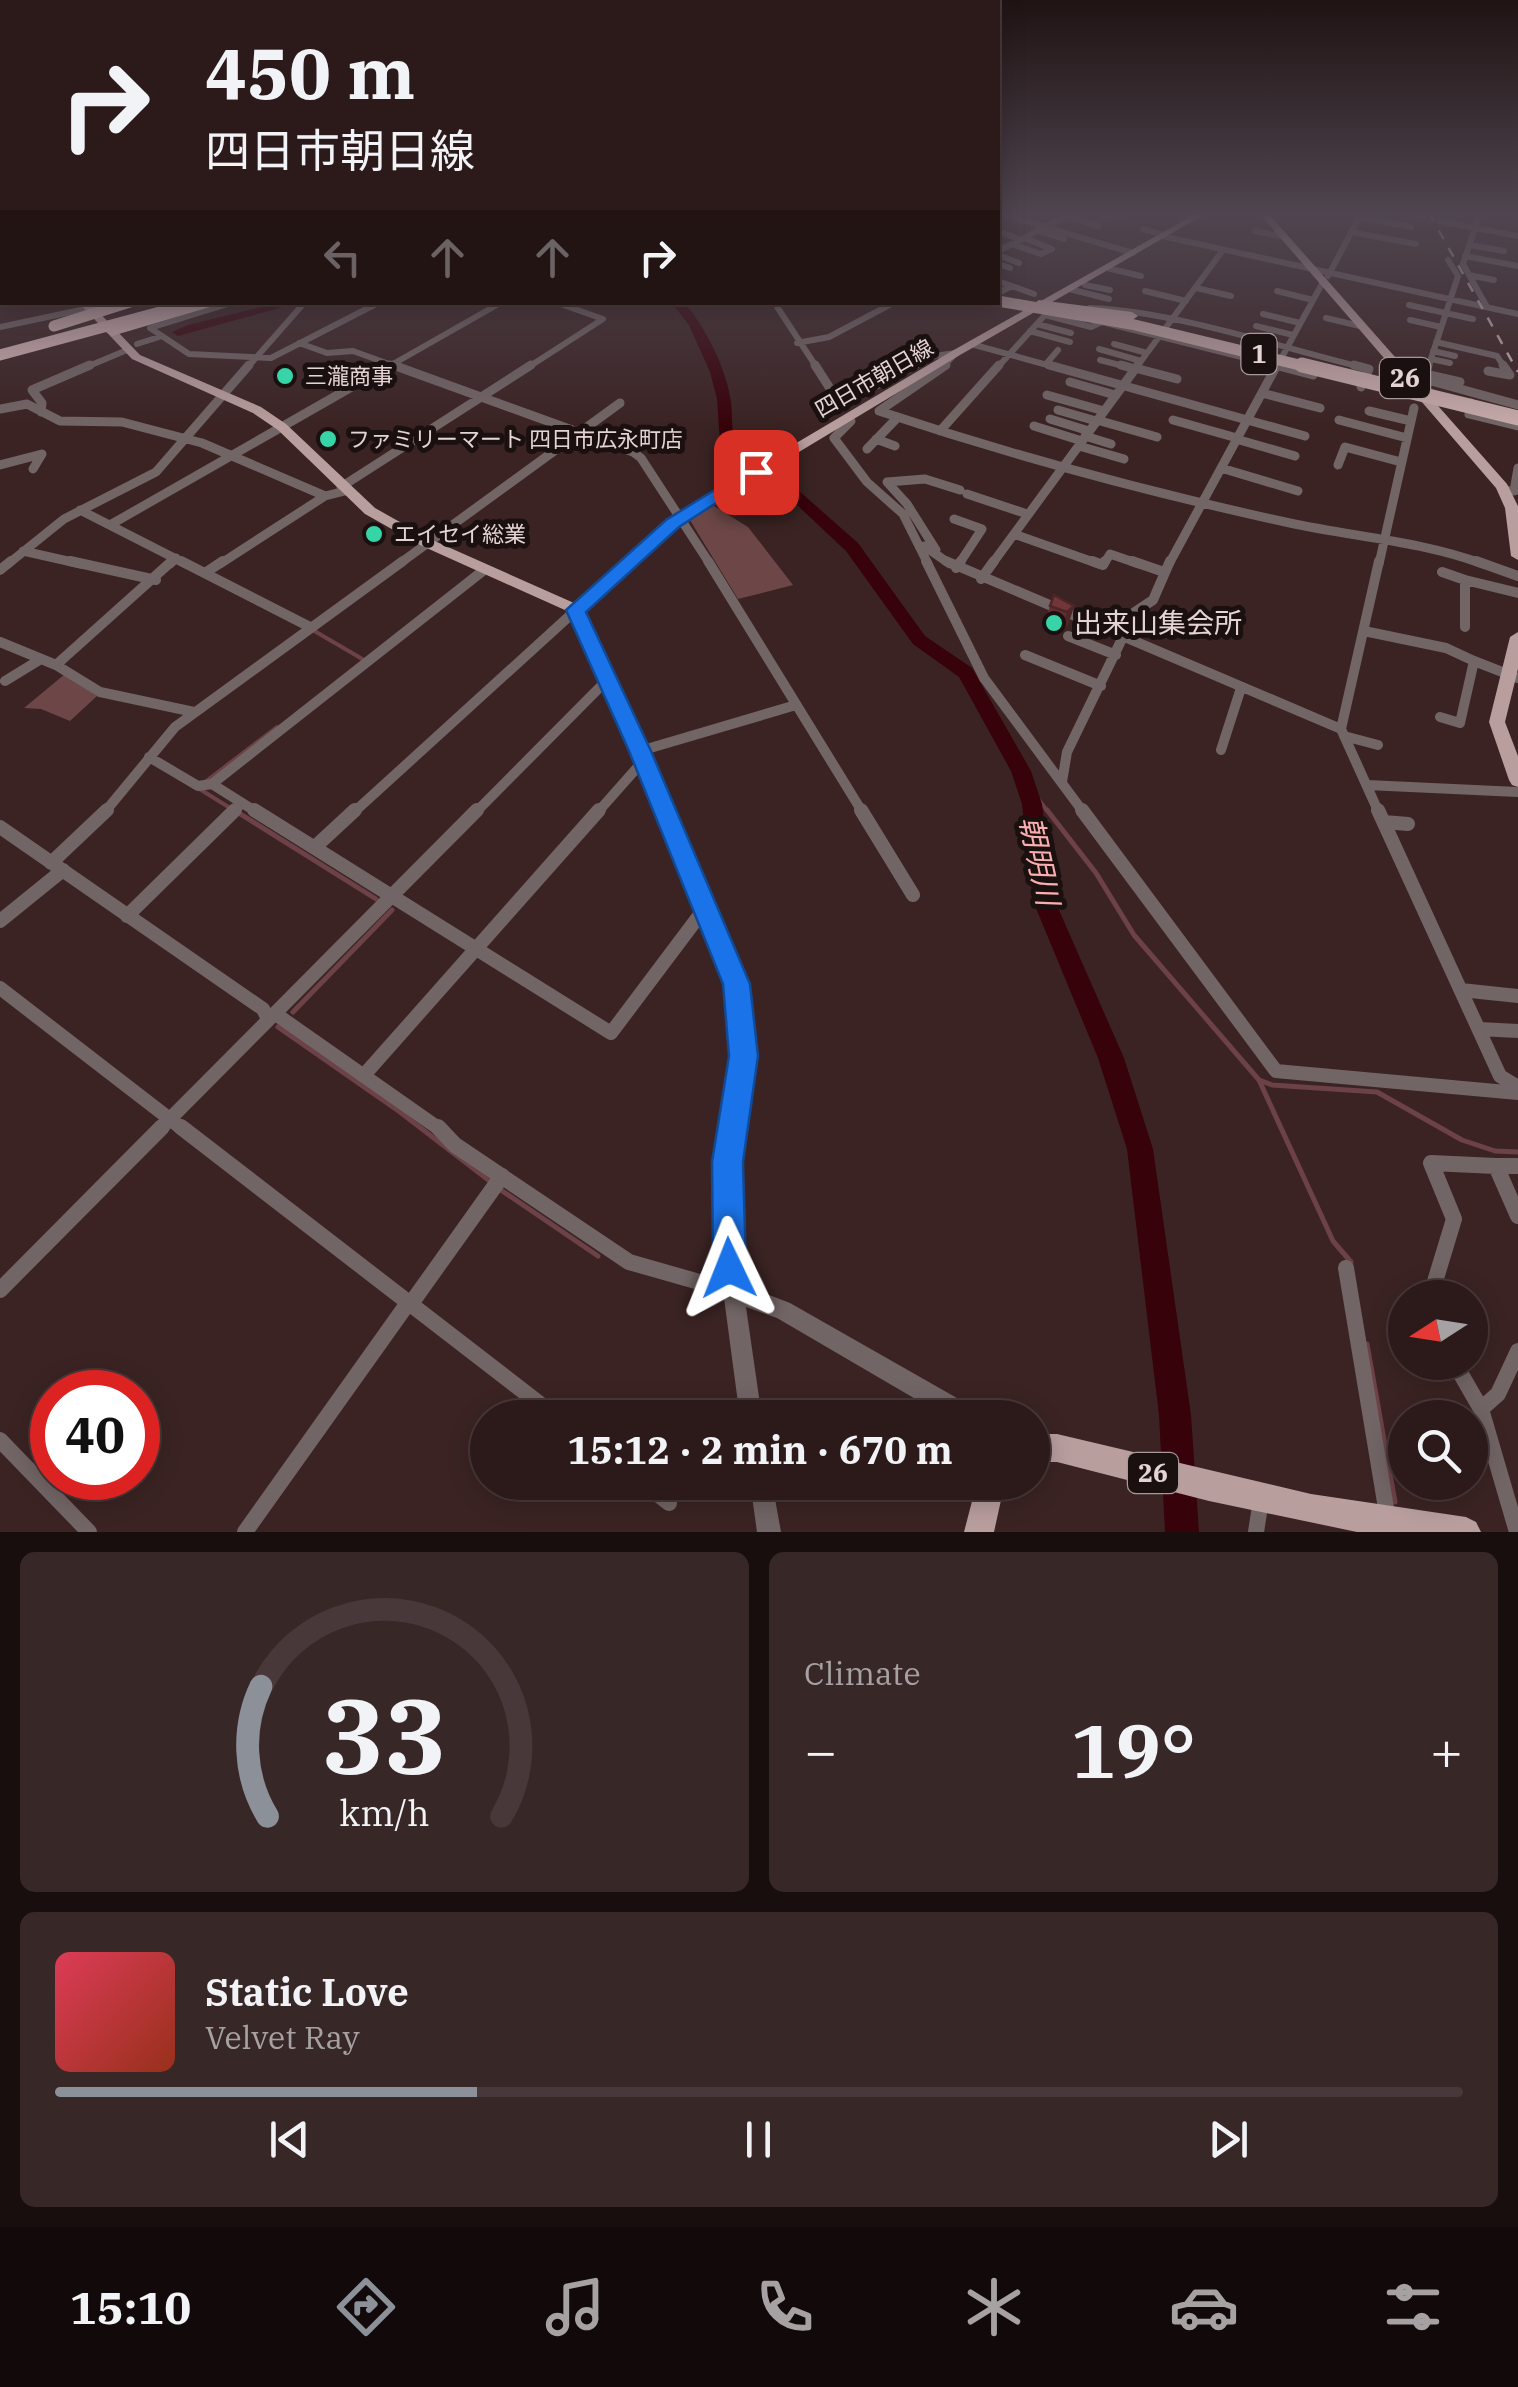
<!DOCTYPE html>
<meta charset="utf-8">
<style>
:root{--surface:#2c1a1a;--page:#382727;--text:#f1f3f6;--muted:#a6a1a2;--line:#483839;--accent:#8c9099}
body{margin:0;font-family:"IBM Plex Serif","Noto Sans JP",serif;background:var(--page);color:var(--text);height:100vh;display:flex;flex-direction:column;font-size:38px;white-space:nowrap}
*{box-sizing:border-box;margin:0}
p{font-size:32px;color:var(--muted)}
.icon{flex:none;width:55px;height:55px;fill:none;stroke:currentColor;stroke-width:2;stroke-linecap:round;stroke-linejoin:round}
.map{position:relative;height:1532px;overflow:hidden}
.details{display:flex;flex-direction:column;gap:20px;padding:20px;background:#180e0e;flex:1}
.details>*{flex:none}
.hud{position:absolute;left:0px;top:0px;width:1000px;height:305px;box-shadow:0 5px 25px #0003,0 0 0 2px var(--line);background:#2c1a1a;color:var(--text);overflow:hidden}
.needle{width:65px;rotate:258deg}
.buttons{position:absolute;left:1388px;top:1280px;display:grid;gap:20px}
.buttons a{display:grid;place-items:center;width:100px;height:100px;border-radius:50%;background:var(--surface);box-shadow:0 5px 25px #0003,0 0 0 2px var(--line);font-size:50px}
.speed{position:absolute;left:30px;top:1370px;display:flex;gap:20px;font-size:50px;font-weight:700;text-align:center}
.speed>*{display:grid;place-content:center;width:130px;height:130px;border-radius:50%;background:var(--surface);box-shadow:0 5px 25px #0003,0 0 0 2px var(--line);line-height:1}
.speed .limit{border:15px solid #d22;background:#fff;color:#111}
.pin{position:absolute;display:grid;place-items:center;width:85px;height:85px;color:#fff;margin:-42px;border-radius:20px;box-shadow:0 5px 15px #0006}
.me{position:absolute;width:110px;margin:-55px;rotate:358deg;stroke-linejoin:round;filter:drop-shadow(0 0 8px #0008)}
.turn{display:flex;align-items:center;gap:35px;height:210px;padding:0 40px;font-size:45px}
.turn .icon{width:130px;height:130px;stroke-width:2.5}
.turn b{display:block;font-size:70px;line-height:85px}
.lanes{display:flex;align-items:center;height:95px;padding:0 40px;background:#0003;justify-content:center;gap:50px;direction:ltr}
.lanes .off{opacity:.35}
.big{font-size:75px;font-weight:700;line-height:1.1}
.details .tile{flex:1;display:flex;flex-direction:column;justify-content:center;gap:15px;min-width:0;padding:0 35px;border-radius:15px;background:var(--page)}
.details .dial{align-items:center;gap:0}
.dial svg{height:260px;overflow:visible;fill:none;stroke:var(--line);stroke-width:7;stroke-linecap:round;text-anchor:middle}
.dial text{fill:var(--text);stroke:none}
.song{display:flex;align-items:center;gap:30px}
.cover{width:120px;height:120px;border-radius:15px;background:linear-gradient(135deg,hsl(350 70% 55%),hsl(10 70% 35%))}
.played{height:10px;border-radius:5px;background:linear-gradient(90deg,var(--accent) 30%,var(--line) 30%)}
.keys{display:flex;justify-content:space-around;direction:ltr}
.heat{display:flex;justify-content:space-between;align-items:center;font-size:55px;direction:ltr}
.details .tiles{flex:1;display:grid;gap:20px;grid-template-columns:1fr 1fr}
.tile:last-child{grid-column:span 2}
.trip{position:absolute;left:470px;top:1400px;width:580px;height:100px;border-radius:50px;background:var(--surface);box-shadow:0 5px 25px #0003,0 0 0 2px var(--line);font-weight:700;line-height:100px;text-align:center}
.tabs{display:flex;height:160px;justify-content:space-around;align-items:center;background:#120a0a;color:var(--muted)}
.tabs .icon{width:70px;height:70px}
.tabs .active{color:var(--accent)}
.tabs b{font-size:45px;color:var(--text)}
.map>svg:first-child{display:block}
</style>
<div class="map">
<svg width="1518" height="1532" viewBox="0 0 1518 1532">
<rect width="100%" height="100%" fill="#3b2323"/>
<path fill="#6d4748" d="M711,504L748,527L793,585L738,599L688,517Z
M65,674L97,696L70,721L41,709L24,708Z"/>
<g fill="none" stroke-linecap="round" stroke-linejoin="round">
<path stroke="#6c4147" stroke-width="4" d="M311,629L364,660
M205,782L277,727
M1025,782L1049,813
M198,788L238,813"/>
<path stroke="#6c4147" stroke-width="5" d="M234,810L376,899
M1047,810L1096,873L1134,935L1259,1080L1272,1085L1377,1092L1462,1140L1495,1151L1518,1152
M293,1012L392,910
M278,1027L400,1112L491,1182
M1259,1080L1333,1241L1351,1262
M498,1188L598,1256
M1367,1344L1395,1502"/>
<path fill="#38020a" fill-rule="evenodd" d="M282,302H301L178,336L172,332L188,325Z
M671,302H684C706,329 726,367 731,402C733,417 730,435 738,448L790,483L858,543L925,636L972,668L1031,771L1042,804L1055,901L1124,1058L1153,1149L1191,1415L1199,1532H1165L1159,1415L1127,1149L1098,1058L1033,901L1022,804L1011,771L959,677L913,644L846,551L780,489L728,454L720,442L717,399L710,372L689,325Z"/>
<path stroke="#726565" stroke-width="6" d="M998,213L1133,253
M1096,213L1107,217
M1117,213L1122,214
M1182,213L1196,217
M1407,213L1423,216
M1480,213L1463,264L1487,307
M1514,213L1518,214
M1066,216L1098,226
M1359,217L1411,227
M1439,221L1518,236
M1143,229L1164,235
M998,231L1021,240
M1039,231L1064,239
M1255,231L1284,237
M1351,232L1416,244
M1162,236L1518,314
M1012,244L1041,254L1052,249L1024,238
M1469,245L1504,251
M998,251L1073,213
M998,255L1019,263
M1465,256L1518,266
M998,264L1010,268
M1107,268L1141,276
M1469,275L1494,280
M1328,276L1360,216
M998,281L1012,286L998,293
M1085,285L1110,290
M1012,286L1034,294
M1196,288L1231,296
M1069,289L1109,299
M1145,291L1186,301
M1277,291L1313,300
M234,302L150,328L189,354L271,358L380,302
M774,302L817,368
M956,302H971
M1409,305L1473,319
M1090,308C1174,311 1282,348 1365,368
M1263,314L1300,323
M1326,318L1360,326
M1410,320L1441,327
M1037,324L1071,333
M1256,326L1293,335
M0,327L90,308
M1030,331L1070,342
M1436,342L1497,356L1505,368
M299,343L327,353L353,351L400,368
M797,343L829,337L895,302
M137,344L159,337
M971,344L1058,368
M1114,344L1147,353
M1099,349L1141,361
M1433,351L1455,356
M1431,359L1450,363
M1100,360L1131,368
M1046,364L1058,350
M84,368L127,350
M247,368L305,302
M386,368L502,302
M527,368L603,319L555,302
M911,368L934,356L956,353
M942,368L956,353
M997,368L1045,315L1091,327L1102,322L1285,368
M1136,368L1223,250
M1276,368L1323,282
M1428,368L1458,276L1448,260"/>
<path stroke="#726565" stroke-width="9" d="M393,365L633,452L641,458L710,564
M815,365L840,404L915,365
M1049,365L1305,436
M1121,365L1135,369
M1275,365L1313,375
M1354,365L1369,369L1361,387
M1428,365L1424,379L1518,405
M1135,368L1177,379
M1488,371L1510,375L1503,365
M1425,374L1460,382
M1070,382L1115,395
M1262,393L1320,408
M1047,395L1104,411
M1471,403L1469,414L1518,426
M0,409L27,404L60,421L122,422L202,443L325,496
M1058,410L1096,421
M879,411C1014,456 1151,493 1290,523C1355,537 1420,541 1483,564
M879,411L946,365
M1369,411L1411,421
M41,412L42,403L32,390L90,365
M1050,419L1089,431
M1097,420L1157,437
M1173,420L1237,438
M1339,420L1407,438
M851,421L834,438L867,482L903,514L928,564
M1034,426L1082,441
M940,431L999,365
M1085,436L1111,444
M876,439L895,446
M1236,439L1295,456
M1079,446L1124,459
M867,449L898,417
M0,465L42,454L33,469
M1338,465L1345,447L1401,462
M1221,468L1298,491
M341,487L531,365
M1514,491L1518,468
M967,494L1027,514
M80,510L186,564
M954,519L982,529L959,564
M110,525L390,365
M1014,534L1099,564
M924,546L950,564
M936,550L907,504L887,482L925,479L960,490
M23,551L81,564
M8,564L64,519L156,472L249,365
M170,564L176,558
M220,564L325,496L345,491
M399,564L620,403
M992,564L1138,365
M1104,564L1110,554L1139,564
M1169,564L1277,365
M1379,564L1414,408"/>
<path stroke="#726565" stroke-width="10" d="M70,561L156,580
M181,561L310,627
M708,561L863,813
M926,561L984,678L1084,813
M946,561L1341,729
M1092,561L1103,565L1105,561
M1132,561L1164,572
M1379,561L1341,729L1379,813
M1476,561L1518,576
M956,568L961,561
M0,570L11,561
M1442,572L1465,580V627
M205,573L223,561
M981,579L994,561
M1465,580L1518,593
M1364,631L1446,648L1474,661
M1068,636L1116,655
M0,642L56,665L100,692L194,712
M1025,655L1101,686
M56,665L172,561
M5,681L41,659
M1440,717L1460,723L1474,661L1518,678
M1344,736L1378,745
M1221,750L1241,688
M640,751L796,705
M149,757L198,786L212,784
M1062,782L1067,752L1135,612L1153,600L1170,561
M1367,785L1518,792
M104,813L175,727L403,561
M232,813L242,803
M258,813L212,784L484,570
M353,813L576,610
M475,813L607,680
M597,813L643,761"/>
<path stroke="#726565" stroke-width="14" d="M254,810L611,1033L705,908
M861,810L913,895
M1082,810L1276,1071L1518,1093
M1378,810L1500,1076L1518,1087
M1384,822L1408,824
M0,827L263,1009L268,1019
M315,847L355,810
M51,863L107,810
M127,916L235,810
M0,921L63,870
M0,988L184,1130
M1461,990L1518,996
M277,1015L441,1130
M1479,1029L1518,1031
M365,1074L599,810
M159,1130L477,810"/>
<path stroke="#726565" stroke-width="16" d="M181,1127L558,1418
M438,1127L455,1145L629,1262L731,1291
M1518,1166H1496L1518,1216
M1346,1268L1388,1520
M0,1290L162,1127
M1430,1298L1454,1219L1431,1163L1496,1166
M410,1305L502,1176
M1454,1362L1481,1409
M0,1440L89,1532
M642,1482L669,1503
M245,1532L408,1303
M1256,1532L1261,1500
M1517,1532L1481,1409L1498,1394L1518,1351"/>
<path fill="#726565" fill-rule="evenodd" d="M99,302H112L90,310L86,308Z
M1502,484L1518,489V495L1498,489V485Z
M576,606L582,610L647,751L745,984L753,1056L736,1161L737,1245L743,1285L790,1303L978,1410L981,1418H948L777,1318L746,1307L762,1418H740L724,1298L721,1291L723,1287L717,1245L718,1161L735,1056L729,984L633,751L570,610Z
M750,1482H772L781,1532H757Z"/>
<path fill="#b99e9e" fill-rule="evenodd" d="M1197,213H1207L960,355L686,520L581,614L576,615L420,545L365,514L278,430L253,413L132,359L78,302H89L140,355L261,407L286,424L375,508L430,539L574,603L676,514L952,351Z
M1259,213H1268L1507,484L1518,506V560L1511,556L1505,508L1496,488Z
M0,277H2V283H0Z
M1518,632V669L1505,722L1518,756V787L1512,785L1509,780L1489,722L1510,637Z
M1032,1434H1057L1311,1494L1466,1517L1476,1522L1481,1532H1357L1209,1501L1057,1462H1032Z
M977,1482H1005L994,1532H964Z"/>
<path fill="#c7aaaa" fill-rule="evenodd" d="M1039,300L1132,312L1138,316L1132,320L1035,306L1033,304Z"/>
<path fill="#d5b5b5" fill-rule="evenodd" d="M206,302H227L112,336L106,332Z"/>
<path stroke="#c6b4b4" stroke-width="2.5" stroke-dasharray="10 10" stroke-linecap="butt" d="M1429,213L1518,372"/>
<path stroke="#c7aaaa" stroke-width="11" d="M998,301L1131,324L1312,368"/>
<path stroke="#c7aaaa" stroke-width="15" d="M1302,365L1518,418"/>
<path stroke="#d5b5b5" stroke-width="11" d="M54,326L130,302
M0,355L197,302"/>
</g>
<path fill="#612e31" d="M1050,606H1074L1068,625L1061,631L1044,624Z"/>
<path fill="#4f2628" d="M1074,606L1068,625L1061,631L1067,612Z"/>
<path fill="#713639" stroke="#4f2628" stroke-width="2.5" d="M1054,595L1074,606L1067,612L1050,606Z"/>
<linearGradient id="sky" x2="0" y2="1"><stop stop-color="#201313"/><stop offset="0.5" stop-color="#4f4550"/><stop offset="1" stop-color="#4f4550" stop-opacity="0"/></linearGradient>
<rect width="1518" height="427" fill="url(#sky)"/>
<path fill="#1a73e8" stroke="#114b97" stroke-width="2.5" d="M750,468L764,472L679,527L586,612L651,751L750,984L758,1056L743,1162L746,1268L741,1280L729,1284L718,1280L713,1268L712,1162L729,1056L723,984L629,751L566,610L666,520Z"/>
<g fill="#36d4a7" stroke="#1b1010" stroke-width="4">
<circle cx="285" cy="376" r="10"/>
<circle cx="328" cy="439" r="10"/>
<circle cx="374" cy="534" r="10"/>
<circle cx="1054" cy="623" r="10"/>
</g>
<g text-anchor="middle" stroke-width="10" stroke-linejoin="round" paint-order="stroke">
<g font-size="22" fill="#e5d4d4" stroke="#1b1010" text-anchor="start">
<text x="305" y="384">三瀧商事</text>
<text x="348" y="447">ファミリーマート 四日市広永町店</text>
<text x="394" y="542">エイセイ総業</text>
</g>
<g font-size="22" fill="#e5d4d4" stroke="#1b1010">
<text transform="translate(874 378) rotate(-30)" y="8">四日市朝日線</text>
</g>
<g fill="#1b1010" stroke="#a89999" stroke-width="2.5">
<rect x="1241.5" y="334" width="35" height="40" rx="8"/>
<rect x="1380" y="358" width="50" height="40" rx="8"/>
<rect x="1128" y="1453" width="50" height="40" rx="8"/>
</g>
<g font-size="25" font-weight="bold" fill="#e5d4d4">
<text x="1259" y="363">1</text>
<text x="1405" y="387">26</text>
<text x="1153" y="1482">26</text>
</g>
<g font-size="28" fill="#e5d4d4" stroke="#1b1010" text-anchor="start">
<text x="1074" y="633">出来山集会所</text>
</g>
<g font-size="30" font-style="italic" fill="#fbaeaf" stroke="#1b1010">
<text transform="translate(1039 861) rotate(78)" y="10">朝明川</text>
</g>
</g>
</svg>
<div class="buttons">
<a><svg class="needle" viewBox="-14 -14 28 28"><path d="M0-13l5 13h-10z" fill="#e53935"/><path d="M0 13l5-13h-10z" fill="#a6a1a2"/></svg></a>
<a><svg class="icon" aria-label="search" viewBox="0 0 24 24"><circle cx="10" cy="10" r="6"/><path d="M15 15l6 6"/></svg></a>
</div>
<div class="speed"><div class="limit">40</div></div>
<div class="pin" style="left:756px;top:472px;background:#d93025"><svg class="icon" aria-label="arrive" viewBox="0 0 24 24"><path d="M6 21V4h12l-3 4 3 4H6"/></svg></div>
<svg class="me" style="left:729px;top:1268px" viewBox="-20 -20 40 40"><path d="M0-17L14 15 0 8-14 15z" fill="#1a73e8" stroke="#fff" stroke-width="4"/></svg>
<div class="trip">15:12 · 2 min · 670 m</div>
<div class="hud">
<div class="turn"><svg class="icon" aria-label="right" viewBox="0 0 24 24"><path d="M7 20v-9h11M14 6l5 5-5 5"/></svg><div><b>450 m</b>四日市朝日線</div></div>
<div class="lanes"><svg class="icon off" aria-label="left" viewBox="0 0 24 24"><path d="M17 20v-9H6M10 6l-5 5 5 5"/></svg><svg class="icon off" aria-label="ahead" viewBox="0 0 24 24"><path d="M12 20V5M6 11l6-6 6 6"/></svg><svg class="icon off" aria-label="ahead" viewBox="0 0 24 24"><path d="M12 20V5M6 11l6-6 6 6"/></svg><svg class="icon" aria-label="right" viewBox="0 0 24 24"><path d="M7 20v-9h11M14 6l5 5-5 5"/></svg></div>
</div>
</div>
<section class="details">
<div class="tiles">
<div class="tile dial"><svg viewBox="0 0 100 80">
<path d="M14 69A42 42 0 1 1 86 69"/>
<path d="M14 69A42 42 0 0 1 12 29" stroke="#8c9099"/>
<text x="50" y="56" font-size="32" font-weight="700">33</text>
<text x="50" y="72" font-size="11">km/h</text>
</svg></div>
<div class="tile"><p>Climate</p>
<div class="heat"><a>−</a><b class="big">19°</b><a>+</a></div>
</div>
<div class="tile">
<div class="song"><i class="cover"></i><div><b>Static Love</b><p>Velvet Ray</p></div></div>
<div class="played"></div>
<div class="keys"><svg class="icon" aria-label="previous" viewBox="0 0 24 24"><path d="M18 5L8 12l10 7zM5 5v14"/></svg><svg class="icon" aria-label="pause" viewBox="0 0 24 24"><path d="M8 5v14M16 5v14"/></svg><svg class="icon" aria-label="next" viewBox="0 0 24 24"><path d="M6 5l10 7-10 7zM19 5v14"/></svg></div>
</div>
</div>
</section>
<nav class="tabs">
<b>15:10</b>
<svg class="icon active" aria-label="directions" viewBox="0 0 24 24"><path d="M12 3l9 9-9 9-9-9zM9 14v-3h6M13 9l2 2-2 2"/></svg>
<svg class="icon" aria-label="music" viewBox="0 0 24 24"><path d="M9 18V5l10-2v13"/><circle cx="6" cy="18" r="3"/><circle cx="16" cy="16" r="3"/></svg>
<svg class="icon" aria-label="phone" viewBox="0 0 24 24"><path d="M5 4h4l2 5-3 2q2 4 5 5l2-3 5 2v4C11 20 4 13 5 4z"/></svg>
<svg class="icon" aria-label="climate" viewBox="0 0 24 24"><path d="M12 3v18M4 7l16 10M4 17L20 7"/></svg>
<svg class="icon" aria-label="car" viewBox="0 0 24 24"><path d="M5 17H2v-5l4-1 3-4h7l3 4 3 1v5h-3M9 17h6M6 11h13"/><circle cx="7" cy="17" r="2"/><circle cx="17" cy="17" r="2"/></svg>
<svg class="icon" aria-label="filters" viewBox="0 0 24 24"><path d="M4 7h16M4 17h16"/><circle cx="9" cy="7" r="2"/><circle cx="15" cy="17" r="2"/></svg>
</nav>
